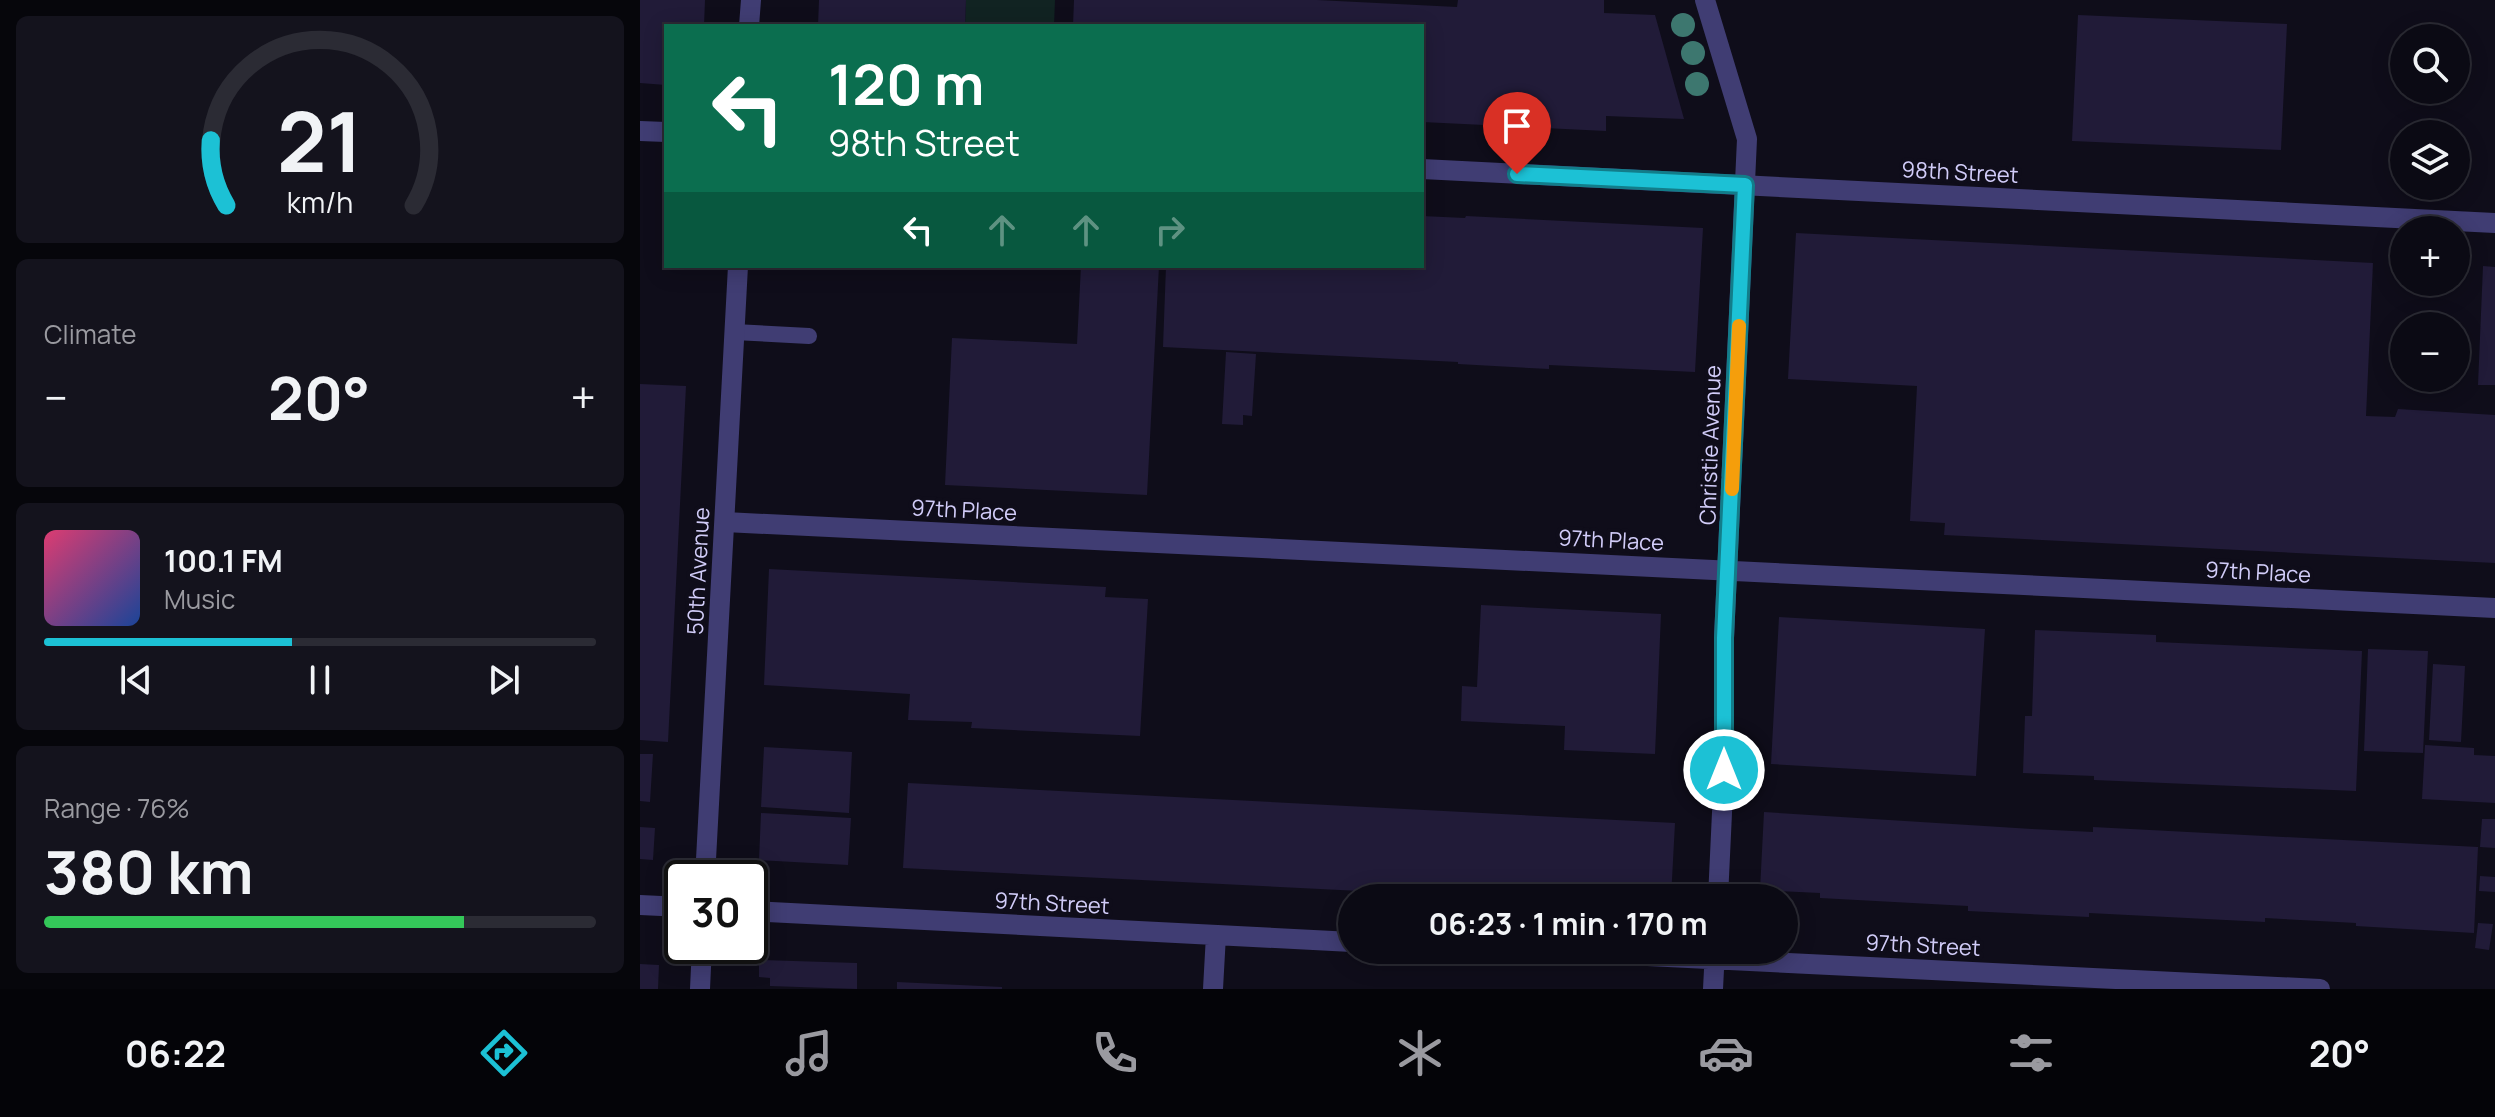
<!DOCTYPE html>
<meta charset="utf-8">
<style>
:root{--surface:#0b0a14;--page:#14131d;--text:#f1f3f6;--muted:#9a9aa0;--line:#2b2b34;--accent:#1cc1d5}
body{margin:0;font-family:Manrope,sans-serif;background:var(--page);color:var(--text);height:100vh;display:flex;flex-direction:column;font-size:30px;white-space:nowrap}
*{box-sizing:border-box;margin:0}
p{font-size:26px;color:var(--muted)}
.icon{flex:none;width:44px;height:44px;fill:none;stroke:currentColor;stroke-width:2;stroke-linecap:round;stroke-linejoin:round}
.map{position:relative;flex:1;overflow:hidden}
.panel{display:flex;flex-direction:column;gap:16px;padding:16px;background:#06060b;width:640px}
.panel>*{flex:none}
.guide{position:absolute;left:24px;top:24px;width:760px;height:244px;border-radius:0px;box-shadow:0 4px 20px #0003,0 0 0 2px var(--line);background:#0b6e4f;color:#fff;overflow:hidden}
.controls{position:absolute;left:1750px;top:24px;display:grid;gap:16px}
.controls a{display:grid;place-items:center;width:80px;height:80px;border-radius:50%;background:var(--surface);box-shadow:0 4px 20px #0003,0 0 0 2px var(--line);font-size:40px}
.speed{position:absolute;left:24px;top:860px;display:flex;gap:16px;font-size:40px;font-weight:700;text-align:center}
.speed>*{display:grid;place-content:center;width:104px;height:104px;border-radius:50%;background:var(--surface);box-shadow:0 4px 20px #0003,0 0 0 2px var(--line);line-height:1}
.speed .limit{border:4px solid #111;border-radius:12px;background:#fff;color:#111}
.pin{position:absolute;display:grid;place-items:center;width:68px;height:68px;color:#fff;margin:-82px -34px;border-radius:50% 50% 50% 0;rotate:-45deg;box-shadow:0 0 8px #0007}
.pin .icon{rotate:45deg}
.me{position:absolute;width:88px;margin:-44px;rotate:0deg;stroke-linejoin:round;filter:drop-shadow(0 0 6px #0008)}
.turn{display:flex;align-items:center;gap:28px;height:168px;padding:0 32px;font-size:36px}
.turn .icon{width:104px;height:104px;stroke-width:2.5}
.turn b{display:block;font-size:56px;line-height:68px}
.lanes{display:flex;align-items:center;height:76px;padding:0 32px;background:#0003;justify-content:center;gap:40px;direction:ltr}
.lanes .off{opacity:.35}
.big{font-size:60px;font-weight:700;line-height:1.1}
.panel .tile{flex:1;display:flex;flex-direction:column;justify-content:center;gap:12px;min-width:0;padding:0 28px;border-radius:12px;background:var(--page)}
.panel .dial{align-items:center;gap:0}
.dial svg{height:208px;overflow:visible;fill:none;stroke:var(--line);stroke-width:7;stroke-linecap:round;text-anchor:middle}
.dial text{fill:var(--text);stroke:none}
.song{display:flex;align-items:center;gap:24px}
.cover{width:96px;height:96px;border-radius:12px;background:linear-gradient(135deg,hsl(340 70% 55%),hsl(220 70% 35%))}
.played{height:8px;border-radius:4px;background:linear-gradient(90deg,var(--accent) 45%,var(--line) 45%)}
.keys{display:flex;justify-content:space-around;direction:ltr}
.heat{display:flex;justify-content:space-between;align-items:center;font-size:44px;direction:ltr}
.charge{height:12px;border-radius:6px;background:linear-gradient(90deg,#34c759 76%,var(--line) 0)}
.trip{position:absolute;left:698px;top:884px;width:460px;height:80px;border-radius:40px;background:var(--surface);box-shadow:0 4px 20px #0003,0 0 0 2px var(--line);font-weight:700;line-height:80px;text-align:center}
.tabs{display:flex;height:128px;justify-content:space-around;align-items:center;background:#040408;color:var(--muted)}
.tabs .icon{width:56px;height:56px}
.tabs .active{color:var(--accent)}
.tabs b{font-size:36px;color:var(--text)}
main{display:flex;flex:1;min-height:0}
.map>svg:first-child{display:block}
</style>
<main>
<section class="panel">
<div class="tile dial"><svg viewBox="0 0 100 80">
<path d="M14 69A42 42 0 1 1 86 69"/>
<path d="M14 69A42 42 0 0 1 8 44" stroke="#1cc1d5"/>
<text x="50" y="56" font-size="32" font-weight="700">21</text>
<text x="50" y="72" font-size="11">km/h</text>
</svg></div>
<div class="tile"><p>Climate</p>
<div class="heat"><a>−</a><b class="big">20°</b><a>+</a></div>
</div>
<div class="tile">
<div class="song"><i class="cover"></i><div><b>100.1 FM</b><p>Music</p></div></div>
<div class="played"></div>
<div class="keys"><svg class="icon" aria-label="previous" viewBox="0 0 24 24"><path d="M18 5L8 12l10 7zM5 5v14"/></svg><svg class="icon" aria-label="pause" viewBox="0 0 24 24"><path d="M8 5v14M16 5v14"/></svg><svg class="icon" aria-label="next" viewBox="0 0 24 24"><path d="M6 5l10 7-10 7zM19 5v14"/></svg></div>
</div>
<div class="tile"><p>Range · 76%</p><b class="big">380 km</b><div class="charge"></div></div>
</section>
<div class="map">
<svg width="1855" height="989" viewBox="0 0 1855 989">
<rect width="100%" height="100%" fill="#0f0d1a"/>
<path fill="#112322" d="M326,0H415L414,26H325Z"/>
<path fill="#211b38" d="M0,0H65L64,26H26V85L0,83Z
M179,0H326L325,26H178Z
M434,0H677L817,7L818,0H964V13L1015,15L1044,119L966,116V131L782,122V26H433Z
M1438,15L1647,24L1641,150L1432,141Z
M782,216L825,218L826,216L1063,228L1055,372L909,365V369L818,364V362L523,347L526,266H782Z
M1156,233L1733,263L1726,416L1755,417L1758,409L1855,415V563L1304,535L1305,523L1270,521L1277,386L1148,379Z
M441,266H519L507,495L305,485L312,338L437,344Z
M1843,266L1855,267V385H1838Z
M586,352L616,354L612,416L603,415V425L582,424Z
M0,384L46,386L28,742L0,740Z
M129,569L466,587L465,597L508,599L500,736L331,728L332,722L268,720L270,694L124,685Z
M841,605L1021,614L1015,754L924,750L925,726L821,721L822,686L837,687Z
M1139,617L1345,629L1336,776L1131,764Z
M1395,630L1516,635V642L1722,651L1716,791L1454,780V776L1383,773L1385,716H1392Z
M1728,649L1788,651L1783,753L1724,751Z
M1793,664L1825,666L1821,742L1789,740Z
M1785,745L1834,748V755L1855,756V803L1782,799Z
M124,747L212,752L209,813L121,807Z
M0,754H13L10,802L0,801Z
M268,783L1035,823L1031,898H860L263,868Z
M1124,812L1392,829L1453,832V827L1838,847L1834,933L1716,926V923L1625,918V922L1449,913V917L1328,911V906L1180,898V893L1120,890Z
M121,813L211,818L208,865L119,860Z
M1842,819H1855V848L1840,847Z
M0,827L15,828L13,860L0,859Z
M1840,876L1855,877V892L1839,891Z
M1838,923L1853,924L1849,950L1835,948Z
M119,960L217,963V989L130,986V978L119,977Z
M0,964L19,965L18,989H0Z
M257,982L362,987V989H257Z"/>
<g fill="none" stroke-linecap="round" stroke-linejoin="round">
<path stroke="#403d73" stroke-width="16" d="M94,332L169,336"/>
<path stroke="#403d73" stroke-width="20" d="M1065,0L1107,139L1084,638V770L1078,898
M109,26L111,0
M0,131L26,132
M782,169L1855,223
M85,522L1855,608
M65,878L98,266
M0,905L42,907
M110,911L712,942
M883,950L1680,989
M60,989L62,946
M573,989L576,935
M1073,989L1075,950"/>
</g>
<g fill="#3d776f">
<circle cx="1043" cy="25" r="12"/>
<circle cx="1053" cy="53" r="12"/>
<circle cx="1057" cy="84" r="12"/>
</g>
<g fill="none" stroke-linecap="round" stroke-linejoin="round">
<g stroke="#127d8a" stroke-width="20">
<path id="route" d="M877,174L1105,185L1084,638V770"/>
</g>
<use href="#route" stroke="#1cc1d5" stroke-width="14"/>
<path stroke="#f59e0b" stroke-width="14" d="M1092,489L1099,326"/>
</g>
<g text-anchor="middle" stroke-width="8" stroke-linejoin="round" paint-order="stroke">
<g font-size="22" fill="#d1ccf8" stroke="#0f0d1a">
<text transform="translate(1320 172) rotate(3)" y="8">98th Street</text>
<text transform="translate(1070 445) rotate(-88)" y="8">Christie Avenue</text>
<text transform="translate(324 510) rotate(3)" y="8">97th Place</text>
<text transform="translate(971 540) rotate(3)" y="8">97th Place</text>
<text transform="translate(58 571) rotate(-87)" y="8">50th Avenue</text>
<text transform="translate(1618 572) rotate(3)" y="8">97th Place</text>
<text transform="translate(412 903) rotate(3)" y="8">97th Street</text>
<text transform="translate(1283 945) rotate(3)" y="8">97th Street</text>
</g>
</g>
</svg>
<div class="controls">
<a><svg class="icon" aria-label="search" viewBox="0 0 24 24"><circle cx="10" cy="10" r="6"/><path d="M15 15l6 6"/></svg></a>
<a><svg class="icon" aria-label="layers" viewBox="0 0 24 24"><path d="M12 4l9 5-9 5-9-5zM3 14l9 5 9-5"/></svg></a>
<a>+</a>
<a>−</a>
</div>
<div class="speed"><div class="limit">30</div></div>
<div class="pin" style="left:877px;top:174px;background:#d93025"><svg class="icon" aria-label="arrive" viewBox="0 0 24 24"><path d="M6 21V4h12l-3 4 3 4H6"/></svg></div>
<svg class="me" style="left:1084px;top:770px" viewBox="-20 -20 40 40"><circle r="17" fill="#1cc1d5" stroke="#fff" stroke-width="3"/><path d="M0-11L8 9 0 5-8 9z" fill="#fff"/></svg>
<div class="trip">06:23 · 1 min · 170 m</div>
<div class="guide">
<div class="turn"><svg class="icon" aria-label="left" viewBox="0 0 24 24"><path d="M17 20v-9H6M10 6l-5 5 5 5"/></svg><div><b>120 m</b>98th Street</div></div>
<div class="lanes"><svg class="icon" aria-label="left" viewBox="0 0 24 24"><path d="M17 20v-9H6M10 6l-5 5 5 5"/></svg><svg class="icon off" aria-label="ahead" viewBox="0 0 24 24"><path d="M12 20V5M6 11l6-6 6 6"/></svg><svg class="icon off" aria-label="ahead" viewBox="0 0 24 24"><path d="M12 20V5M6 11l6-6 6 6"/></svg><svg class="icon off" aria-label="right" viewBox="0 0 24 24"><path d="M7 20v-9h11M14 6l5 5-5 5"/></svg></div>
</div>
</div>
</main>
<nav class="tabs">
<b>06:22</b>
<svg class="icon active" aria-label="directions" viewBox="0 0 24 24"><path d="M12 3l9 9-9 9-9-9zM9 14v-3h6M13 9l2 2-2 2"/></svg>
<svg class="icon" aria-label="music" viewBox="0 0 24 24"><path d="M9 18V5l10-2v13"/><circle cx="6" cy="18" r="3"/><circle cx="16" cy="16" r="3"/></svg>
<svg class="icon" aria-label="phone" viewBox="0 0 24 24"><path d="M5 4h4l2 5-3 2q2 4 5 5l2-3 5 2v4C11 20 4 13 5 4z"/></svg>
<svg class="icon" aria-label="climate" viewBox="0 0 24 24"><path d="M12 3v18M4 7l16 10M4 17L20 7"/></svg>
<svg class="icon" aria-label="car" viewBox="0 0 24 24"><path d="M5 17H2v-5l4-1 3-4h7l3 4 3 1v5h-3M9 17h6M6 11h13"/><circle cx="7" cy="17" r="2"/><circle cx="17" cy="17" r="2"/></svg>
<svg class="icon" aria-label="filters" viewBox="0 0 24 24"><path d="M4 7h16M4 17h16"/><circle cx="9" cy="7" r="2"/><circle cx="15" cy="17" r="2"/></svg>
<b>20°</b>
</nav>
